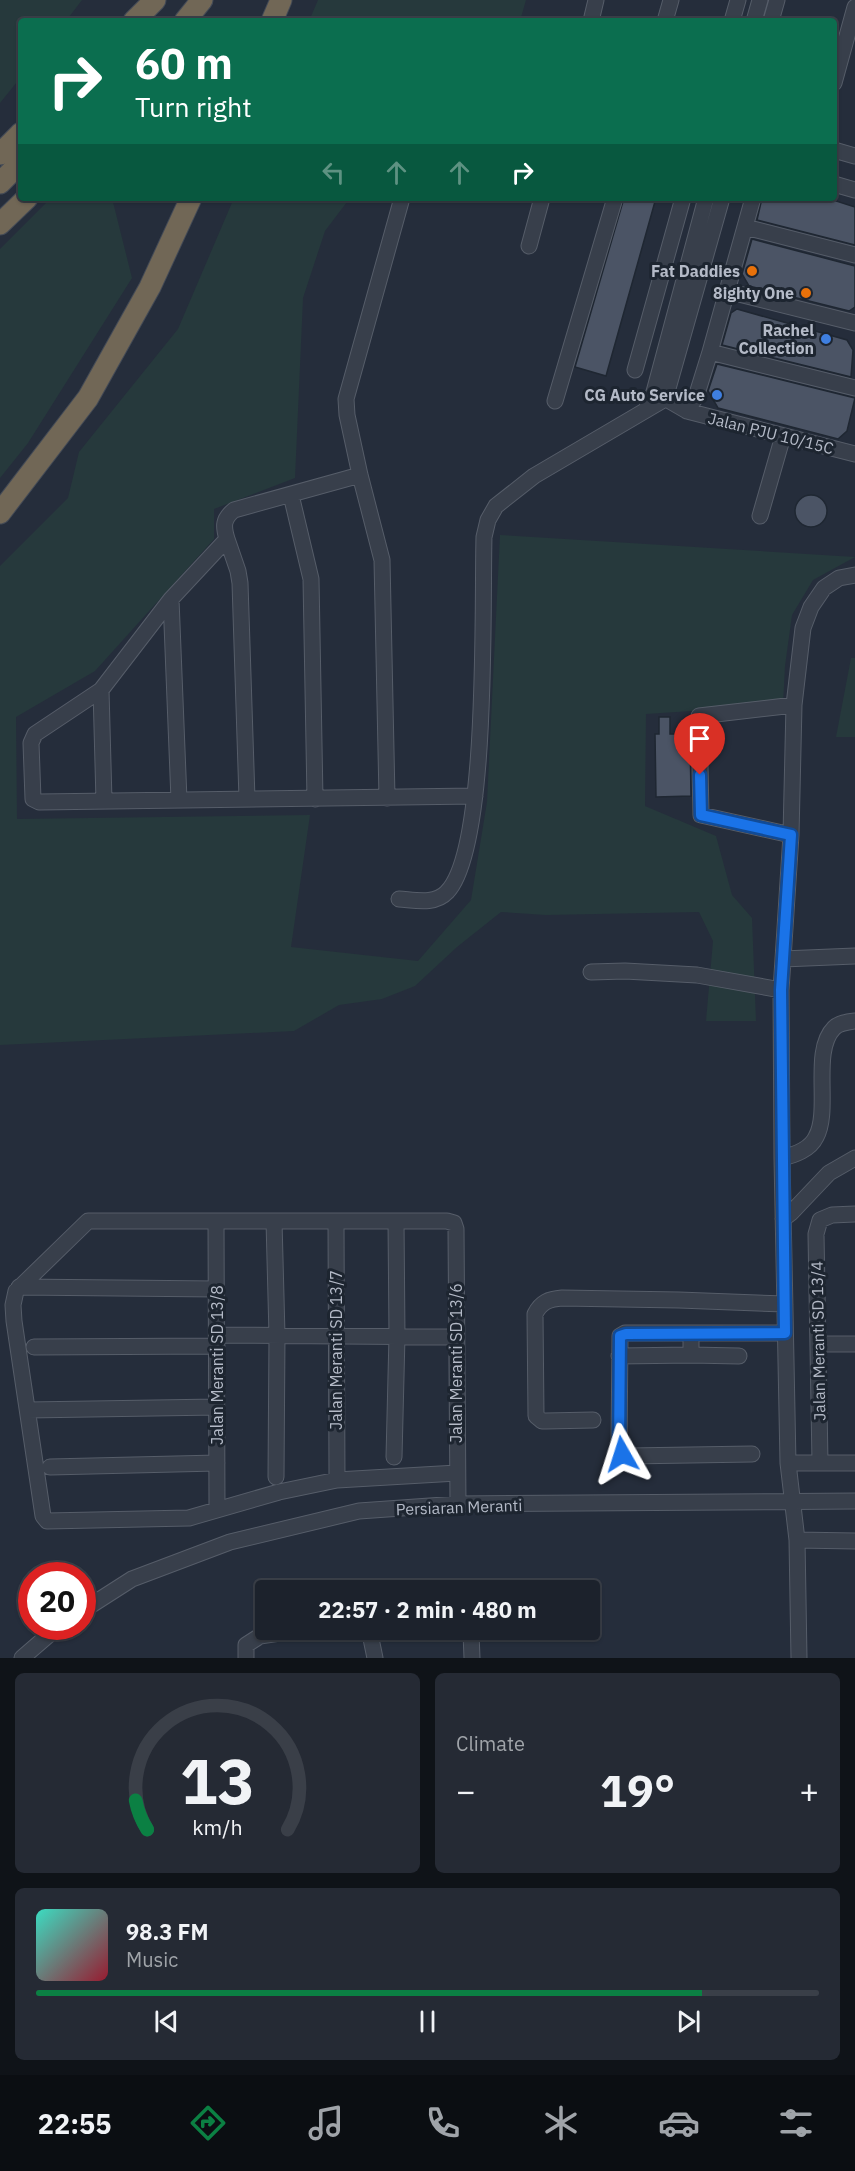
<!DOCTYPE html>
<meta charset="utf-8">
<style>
:root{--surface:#1c222c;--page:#252a34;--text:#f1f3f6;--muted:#a0a4a9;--line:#3a3f48;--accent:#0b8043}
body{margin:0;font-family:"IBM Plex Sans",sans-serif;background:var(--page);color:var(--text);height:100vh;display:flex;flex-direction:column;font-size:22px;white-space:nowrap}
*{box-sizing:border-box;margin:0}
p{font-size:20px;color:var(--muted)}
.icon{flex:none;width:33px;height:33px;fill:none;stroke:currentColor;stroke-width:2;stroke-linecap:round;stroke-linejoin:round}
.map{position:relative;height:1658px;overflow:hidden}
.sheet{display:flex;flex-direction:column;gap:15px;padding:15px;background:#0f1318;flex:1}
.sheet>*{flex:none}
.banner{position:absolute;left:18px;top:18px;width:819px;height:183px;border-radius:6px;box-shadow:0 2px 4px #0004,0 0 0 2px var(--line);background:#0b6e4f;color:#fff;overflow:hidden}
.speed{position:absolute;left:18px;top:1562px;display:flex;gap:12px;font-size:30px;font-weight:700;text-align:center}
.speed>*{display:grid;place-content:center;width:78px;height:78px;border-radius:50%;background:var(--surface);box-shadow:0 2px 4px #0004,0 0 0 2px var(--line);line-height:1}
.speed .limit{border:9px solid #d22;background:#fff;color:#111}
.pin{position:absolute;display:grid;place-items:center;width:51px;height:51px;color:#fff;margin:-62px -26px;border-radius:50% 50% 50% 0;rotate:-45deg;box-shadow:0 0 6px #0007}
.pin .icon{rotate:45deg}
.me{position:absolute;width:66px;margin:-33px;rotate:354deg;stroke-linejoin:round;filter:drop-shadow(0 0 4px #0008)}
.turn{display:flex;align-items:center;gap:21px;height:126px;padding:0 18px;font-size:27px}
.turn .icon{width:78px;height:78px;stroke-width:2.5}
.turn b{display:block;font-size:42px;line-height:51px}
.lanes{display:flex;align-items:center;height:57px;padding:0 18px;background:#0003;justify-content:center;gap:30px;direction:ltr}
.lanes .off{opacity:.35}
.big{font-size:45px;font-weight:800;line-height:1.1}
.sheet .widget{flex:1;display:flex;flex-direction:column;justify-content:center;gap:9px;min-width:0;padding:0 21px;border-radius:9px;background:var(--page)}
.sheet .dial{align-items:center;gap:0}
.dial svg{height:156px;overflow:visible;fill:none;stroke:var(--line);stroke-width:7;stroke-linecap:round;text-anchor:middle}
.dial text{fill:var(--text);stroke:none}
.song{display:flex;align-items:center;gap:18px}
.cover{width:72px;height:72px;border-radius:9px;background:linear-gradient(135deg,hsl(170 70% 55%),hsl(350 70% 35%))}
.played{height:6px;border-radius:3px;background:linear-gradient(90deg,var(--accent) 85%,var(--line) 85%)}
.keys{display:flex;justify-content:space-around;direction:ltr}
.heat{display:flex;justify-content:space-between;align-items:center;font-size:33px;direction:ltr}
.sheet .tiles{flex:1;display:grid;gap:15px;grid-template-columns:1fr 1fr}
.widget:last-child{grid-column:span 2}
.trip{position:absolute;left:255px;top:1580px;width:345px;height:60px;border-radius:6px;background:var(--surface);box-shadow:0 2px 4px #0004,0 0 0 2px var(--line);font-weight:800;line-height:60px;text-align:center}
.tabs{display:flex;height:96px;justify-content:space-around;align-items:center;background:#0b0e12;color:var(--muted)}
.tabs .icon{width:42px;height:42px}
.tabs .selected{color:var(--accent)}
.tabs b{font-size:27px;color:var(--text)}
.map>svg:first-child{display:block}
</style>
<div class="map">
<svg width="855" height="1658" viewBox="0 0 855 1658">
<rect width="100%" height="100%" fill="#252d3b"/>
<path fill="#26393c" d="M0,0H82L66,21H21V77L0,103Z
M318,0H526L520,21H309Z
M51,198H112L132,278L28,443L0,478V249Z
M234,198H350L325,231L303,298L295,478L214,509V539L95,671L16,717L17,819L310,815L291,947L418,961L471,900L487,802L500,535L855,557L813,580L792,615L785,666L783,705L646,714L645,806L716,836L732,895L752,918L756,1021H706L713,941L699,912L546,915L501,912L457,947L415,986L382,999L339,1005L294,1031L0,1045V566L68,498L79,452L178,329Z
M851,658H855V737H836Z"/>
<path fill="#4b5465" stroke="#1f2732" stroke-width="1.5" d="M624,198H656L606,376L575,367Z
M762,198H827L855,207V245L757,220Z
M752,239L855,266V307L849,311L749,286L742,274Z
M737,309L847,340L853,350L851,377L722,345L731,313Z
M717,364L855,398L847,431L838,439L718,408L708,391Z
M795 511a16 16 0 1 1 32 0a16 16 0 1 1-32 0Z
M659,717H670V734H690L691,796L656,797L655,734H659Z"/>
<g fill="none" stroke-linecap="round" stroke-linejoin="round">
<g stroke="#565d69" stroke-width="17">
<path id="minor" d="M591,21L596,0
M665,21L671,0
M732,21L738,0
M754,21L760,0
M771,21L777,0
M834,83L855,7
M834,150L855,156
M834,184L855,190
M745,227L855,255
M529,246L542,198
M727,291L855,323
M710,352L855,388
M635,370L683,198
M656,393L687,411L855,454
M555,401L615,198
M646,409L654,392L706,198
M687,411L696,397L710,352L753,198
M360,475L234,510C223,519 223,526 227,539L171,599L101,690L35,734L31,743L33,799L39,802L475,796
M291,495L311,579L315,799
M760,516L783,436
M227,539L238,571L240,583L247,799
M171,599L179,800
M101,690L104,801
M387,798L382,560L360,475L347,415L346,399L402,198
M791,835L701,815L699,716L794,705
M399,899C415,900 435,905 447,892C489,849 482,604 484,537L488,520L496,506L534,476L665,399L722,198
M783,959L855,956
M591,972L625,971L697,975L781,990
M782,1158C794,1155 810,1150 816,1137C831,1110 811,1051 834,1028C839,1023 847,1022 855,1021
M783,1219L791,1213L829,1173L855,1158
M216,1221L217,1509
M274,1221L277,1335L276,1477
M336,1221L337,1480
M19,1287L217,1289
M691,1333V1355L739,1356
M217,1335L456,1337
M819,1344H855
M34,1347L217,1346
M619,1356L691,1355
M28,1410L217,1407
M593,1420L546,1421H542L536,1416L535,1314C541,1302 549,1299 562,1298L679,1300L785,1304
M752,1454L629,1456L622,1454L619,1448L620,1336L625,1333H785
M394,1457L397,1336L396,1221
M820,1462L816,1234L820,1220L832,1215L855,1214
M788,1463H855
M50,1467L217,1463
M457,1473L337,1480L279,1492L189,1518L47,1521L43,1516L14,1321L13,1305L16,1291L88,1221H447L454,1223L456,1229L458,1504
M797,1540L855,1541
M82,1611L132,1579L230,1542L359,1511L458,1504L855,1501
M369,1629L375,1658
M471,1633L472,1658
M22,1658L59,1626
M246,1658V1645L260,1636L306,1629
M799,1658L797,1540L788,1463L782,1158L781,990L791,835L794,705L803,628L811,607L824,588L839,578L855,575"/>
</g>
<g stroke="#434a56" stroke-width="23">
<path id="highway" d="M134,21L155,0
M185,21L202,0
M272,21L281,0
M0,154L21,133
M0,183L21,162
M0,224L27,198
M0,513L88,398L150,287L191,198"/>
</g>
<use href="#minor" stroke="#383f4b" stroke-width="15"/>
<use href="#highway" stroke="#716756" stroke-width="21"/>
</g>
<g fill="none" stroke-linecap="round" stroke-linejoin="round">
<g stroke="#114b97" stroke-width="15">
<path id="route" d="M622,1454L619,1448L620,1336L626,1334L785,1333L781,990L791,835L701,815L700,775"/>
</g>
<use href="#route" stroke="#1a73e8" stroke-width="10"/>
</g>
<g fill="#e8710a" stroke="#1d2530" stroke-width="2">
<circle cx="752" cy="271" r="6"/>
<circle cx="806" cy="293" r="6"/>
</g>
<g fill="#3f7fe0" stroke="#1d2530" stroke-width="2">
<circle cx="826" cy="339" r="6"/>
<circle cx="717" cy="395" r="6"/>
</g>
<g text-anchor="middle" stroke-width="6" stroke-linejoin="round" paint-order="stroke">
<g font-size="16" font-weight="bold" fill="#b4bac7" stroke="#1d2530" text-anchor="end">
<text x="740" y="277">Fat Daddies</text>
<text x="794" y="299">8ighty One</text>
<text x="814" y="336">Rachel<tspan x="814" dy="18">Collection</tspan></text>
<text x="705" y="401">CG Auto Service</text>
</g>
<g font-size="16" fill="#b4bac7" stroke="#1d2530">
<text transform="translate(771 433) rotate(14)" y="6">Jalan PJU 10/15C</text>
<text transform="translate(818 1341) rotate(-91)" y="6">Jalan Meranti SD 13/4</text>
<text transform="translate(336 1350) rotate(-90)" y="6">Jalan Meranti SD 13/7</text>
<text transform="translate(456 1363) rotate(-90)" y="6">Jalan Meranti SD 13/6</text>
<text transform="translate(217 1365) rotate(-90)" y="6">Jalan Meranti SD 13/8</text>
<text transform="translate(459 1507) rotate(-2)" y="6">Persiaran Meranti</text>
</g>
</g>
</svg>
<div class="speed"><div class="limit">20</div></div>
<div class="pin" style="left:700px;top:775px;background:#d93025"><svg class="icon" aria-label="arrive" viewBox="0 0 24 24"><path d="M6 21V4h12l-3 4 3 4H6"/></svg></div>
<svg class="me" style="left:622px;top:1454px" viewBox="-20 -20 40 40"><path d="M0-17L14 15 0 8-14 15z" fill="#1a73e8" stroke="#fff" stroke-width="4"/></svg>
<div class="trip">22:57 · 2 min · 480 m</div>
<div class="banner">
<div class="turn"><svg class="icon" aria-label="right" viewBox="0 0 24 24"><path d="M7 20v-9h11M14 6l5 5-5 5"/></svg><div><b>60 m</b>Turn right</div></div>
<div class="lanes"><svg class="icon off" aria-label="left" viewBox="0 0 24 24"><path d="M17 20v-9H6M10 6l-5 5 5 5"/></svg><svg class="icon off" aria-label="ahead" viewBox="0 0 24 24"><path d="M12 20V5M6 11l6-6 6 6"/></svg><svg class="icon off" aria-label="ahead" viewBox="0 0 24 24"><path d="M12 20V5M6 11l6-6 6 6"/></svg><svg class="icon" aria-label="right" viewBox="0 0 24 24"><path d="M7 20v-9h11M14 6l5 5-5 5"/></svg></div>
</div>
</div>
<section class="sheet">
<div class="tiles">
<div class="widget dial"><svg viewBox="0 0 100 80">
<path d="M14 69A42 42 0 1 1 86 69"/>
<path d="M14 69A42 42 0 0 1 8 54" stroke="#0b8043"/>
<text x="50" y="56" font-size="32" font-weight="700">13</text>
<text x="50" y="72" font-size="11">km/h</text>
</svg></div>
<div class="widget"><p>Climate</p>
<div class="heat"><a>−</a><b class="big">19°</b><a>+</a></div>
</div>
<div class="widget">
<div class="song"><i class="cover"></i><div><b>98.3 FM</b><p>Music</p></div></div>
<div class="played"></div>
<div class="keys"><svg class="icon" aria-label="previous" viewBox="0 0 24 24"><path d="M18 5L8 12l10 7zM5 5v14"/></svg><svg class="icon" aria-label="pause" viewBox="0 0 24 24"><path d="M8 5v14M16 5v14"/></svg><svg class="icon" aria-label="next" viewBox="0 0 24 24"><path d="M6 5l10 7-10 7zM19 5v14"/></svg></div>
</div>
</div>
</section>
<nav class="tabs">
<b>22:55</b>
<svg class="icon selected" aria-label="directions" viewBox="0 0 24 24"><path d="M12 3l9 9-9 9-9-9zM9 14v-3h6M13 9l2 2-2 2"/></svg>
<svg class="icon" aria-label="music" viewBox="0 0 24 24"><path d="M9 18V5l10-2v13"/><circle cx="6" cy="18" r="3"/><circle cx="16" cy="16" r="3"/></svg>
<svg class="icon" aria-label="phone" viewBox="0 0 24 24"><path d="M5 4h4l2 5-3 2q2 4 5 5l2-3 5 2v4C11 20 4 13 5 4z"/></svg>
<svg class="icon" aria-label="climate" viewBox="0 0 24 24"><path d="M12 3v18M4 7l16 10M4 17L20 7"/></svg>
<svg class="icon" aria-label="car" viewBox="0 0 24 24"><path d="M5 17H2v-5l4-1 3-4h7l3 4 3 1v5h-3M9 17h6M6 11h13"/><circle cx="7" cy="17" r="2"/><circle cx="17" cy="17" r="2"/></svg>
<svg class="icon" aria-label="filters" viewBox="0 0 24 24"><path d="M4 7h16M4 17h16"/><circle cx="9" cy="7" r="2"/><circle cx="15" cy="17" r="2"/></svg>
</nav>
